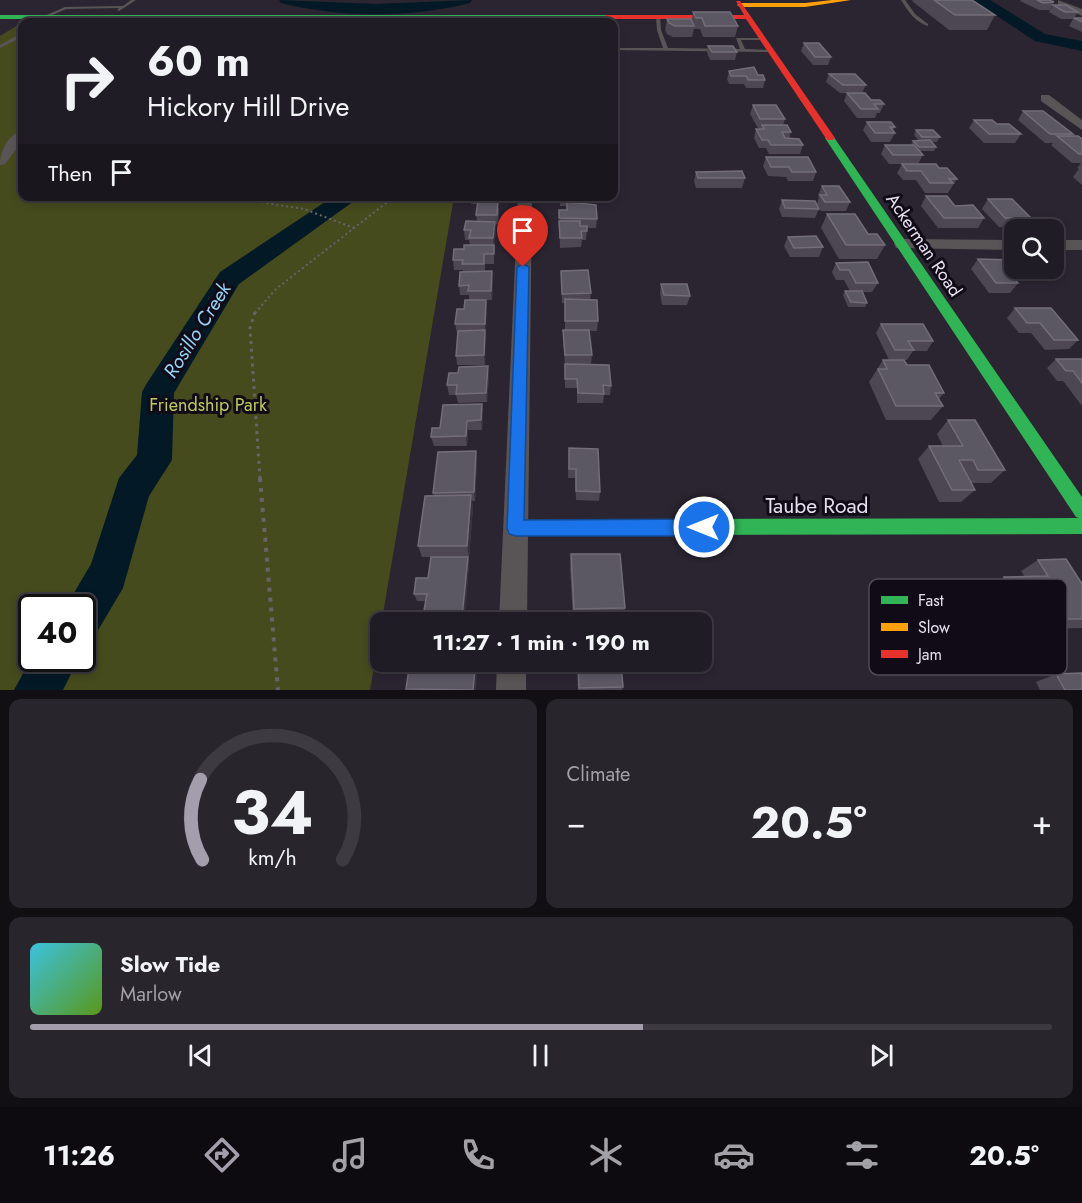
<!DOCTYPE html>
<meta charset="utf-8">
<style>
:root{--surface:#201c25;--page:#28252d;--text:#f1f3f6;--muted:#a2a1a7;--line:#3d3a42;--accent:#a49eac}
body{margin:0;font-family:Jost,sans-serif;background:var(--page);color:var(--text);height:100vh;display:flex;flex-direction:column;font-size:22px;white-space:nowrap}
*{box-sizing:border-box;margin:0}
p{font-size:20px;color:var(--muted)}
.icon{flex:none;width:33px;height:33px;fill:none;stroke:currentColor;stroke-width:2;stroke-linecap:round;stroke-linejoin:round}
.map{position:relative;height:690px;overflow:hidden}
.panel{display:flex;flex-direction:column;gap:9px;padding:9px;background:#120f14;flex:1}
.panel>*{flex:none}
.guide{position:absolute;left:18px;top:18px;width:600px;height:183px;border-radius:12px;box-shadow:0 3px 9px #0003,0 0 0 2px var(--line);background:#201c25;color:var(--text);overflow:hidden}
.controls{position:absolute;left:1004px;top:219px;display:grid;gap:12px}
.controls a{display:grid;place-items:center;width:60px;height:60px;border-radius:12px;background:var(--surface);box-shadow:0 3px 9px #0003,0 0 0 2px var(--line);font-size:30px}
.speed{position:absolute;left:18px;top:594px;display:flex;gap:12px;font-size:30px;font-weight:700;text-align:center}
.speed>*{display:grid;place-content:center;width:78px;height:78px;border-radius:50%;background:var(--surface);box-shadow:0 3px 9px #0003,0 0 0 2px var(--line);line-height:1}
.speed .limit{border:3px solid #111;border-radius:9px;background:#fff;color:#111}
.pin{position:absolute;display:grid;place-items:center;width:51px;height:51px;color:#fff;margin:-62px -26px;border-radius:50% 50% 50% 0;rotate:-45deg;box-shadow:0 0 6px #0007}
.pin .icon{rotate:45deg}
.me{position:absolute;width:66px;margin:-33px;rotate:270deg;stroke-linejoin:round;filter:drop-shadow(0 0 4px #0008)}
.turn{display:flex;align-items:center;gap:21px;height:126px;padding:0 30px;font-size:27px}
.turn .icon{width:78px;height:78px;stroke-width:2.5}
.turn b{display:block;font-size:42px;line-height:51px}
.then{display:flex;align-items:center;height:57px;padding:0 30px;background:#0003;gap:12px;font-size:22px}
.big{font-size:45px;font-weight:700;line-height:1.1}
.panel .tile{flex:1;display:flex;flex-direction:column;justify-content:center;gap:9px;min-width:0;padding:0 21px;border-radius:12px;background:var(--page)}
.panel .dial{align-items:center;gap:0}
.dial svg{height:156px;overflow:visible;fill:none;stroke:var(--line);stroke-width:7;stroke-linecap:round;text-anchor:middle}
.dial text{fill:var(--text);stroke:none}
.song{display:flex;align-items:center;gap:18px}
.cover{width:72px;height:72px;border-radius:9px;background:linear-gradient(135deg,hsl(190 70% 55%),hsl(90 70% 35%))}
.played{height:6px;border-radius:3px;background:linear-gradient(90deg,var(--accent) 60%,var(--line) 60%)}
.keys{display:flex;justify-content:space-around;direction:ltr}
.heat{display:flex;justify-content:space-between;align-items:center;font-size:33px;direction:ltr}
.panel .tiles{flex:1;display:grid;gap:9px;grid-template-columns:1fr 1fr}
.tile:last-child{grid-column:span 2}
.trip{position:absolute;left:370px;top:612px;width:342px;height:60px;border-radius:12px;background:var(--surface);box-shadow:0 3px 9px #0003,0 0 0 2px var(--line);font-weight:700;line-height:60px;text-align:center}
.menu{display:flex;height:96px;justify-content:space-around;align-items:center;background:#0d0b0f;color:var(--muted)}
.menu .icon{width:42px;height:42px}
.menu .on{color:var(--accent)}
.menu b{font-size:27px;color:var(--text)}
.map>svg:first-child{display:block}
</style>
<div class="map">
<svg width="1082" height="690" viewBox="0 0 1082 690">
<rect width="100%" height="100%" fill="#2a2531"/>
<path fill="#464b1e" fill-rule="evenodd" d="M484,21L22,22V196L454,197L370,690H0V36L23,22ZM32,608H82V658H32Z"/>
<g fill="none" stroke-linecap="round" stroke-linejoin="round">
<path fill="#041926" fill-rule="evenodd" d="M279,0L376,4L472,0L470,3C411,18 340,18 281,3Z
M973,0H990L1045,34L1082,41V51L1035,41Z
M334,196H361L239,284L174,393L172,460L149,496L123,588L97,632L82,638V608H65L91,564L119,478L137,455L142,392L147,383L220,272Z
M32,657V658H79L63,690H14Z"/>
<path stroke="#686468" stroke-width="2" stroke-dasharray="2 3" stroke-linecap="butt" d="M222,196L304,209L354,228
M255,313L276,289L395,196"/>
<path stroke="#686468" stroke-width="3" stroke-dasharray="3 4.5" stroke-linecap="butt" d="M255,312L250,328L260,479"/>
<path stroke="#686468" stroke-width="4" stroke-dasharray="4 6" stroke-linecap="butt" d="M260,478L278,690"/>
<path fill="#595456" fill-rule="evenodd" d="M131,0H136L119,11L117,10L119,8L66,9L46,18L42,17L65,7L123,6Z
M901,0H905L915,14L928,24V26C915,22 908,11 901,0Z
M658,16L660,17L661,30L668,48L740,49L736,38H764V40H741L745,49L770,50L772,51L770,52L614,50V48H663L657,30L656,17Z
M20,34H22V37L0,48V45Z"/>
<path fill="#595456" fill-rule="evenodd" d="M1058,0L1082,9V16L1058,4Z
M1041,95H1049L1082,120V130L1041,101Z
M22,130V142L5,164L0,165C0,151 8,135 22,130Z
M518,196H532L527,622H499Z
M902,239L1014,240V250L896,248L894,244L896,240Z
M1053,240H1082V250H1053Z
M497,662H526V690H496Z"/>
<path fill="#30b455" fill-rule="evenodd" d="M0,15H606L609,17L606,19H0Z
M827,136H833L1082,497V534L682,535L676,533L673,527L676,521L682,519L1079,518L1076,517L825,138Z"/>
<path fill="#ff9f0a" fill-rule="evenodd" d="M832,0H851L805,7H740L737,5L740,3H805Z"/>
<path fill="#e5322d" fill-rule="evenodd" d="M736,1H740L835,138L833,140H827L746,19H606L603,17L606,15H744Z
M682,519L688,521L691,527L688,533L682,535L516,536L510,534L507,528L510,522L516,520Z"/>
</g>
<path fill="#4c4752" d="M913,0H972L995,15L987,30H949L912,1Z
M1021,0H1049L1054,2L1050,10H1039L1020,1Z
M1053,5L1078,12L1074,18H1082V32L1069,26L1073,19H1061L1049,12Z
M693,12L738,26L735,37H703L700,29H694L692,37H673L667,34L665,30L667,19L692,20Z
M804,43L831,57L828,65H813L801,51Z
M708,46L737,52L735,60H710L707,53Z
M729,71L758,75L765,80L763,88H746L744,84H729L727,79Z
M829,74L866,85L862,93L871,100L884,104L880,113H877L875,118H857L844,101L847,93H840L826,82Z
M753,105L785,119L783,125L791,132L789,139L803,145L800,154H769L766,148H759L754,138L756,129H760L761,128H758L750,114Z
M1023,111L1073,134L1072,136L1082,139V185L1073,177L1079,169L1077,168L1081,163H1072L1051,145L1053,143H1045L1018,120Z
M974,120L1021,134L1015,143H984L969,128Z
M867,122L895,127L893,131L895,133L890,142H871L863,130Z
M916,130L940,137L937,142H931L936,147L934,151H920L923,155L918,164L939,168L957,179L948,193H925L916,180H903L897,173L902,164H889L881,154L885,145H911L913,141H919L914,135Z
M766,157L816,172L813,181H788L786,177L768,176L763,166Z
M696,172L745,178L742,188H696L694,181Z
M822,186L850,202L846,211H821L817,204L819,197L818,195Z
M471,196H491V200L499,209L498,224L495,225L496,231L494,245V264H485V271L493,280L492,300H486L487,309L485,333V365H457L456,356L458,333H457L455,324L469,300V295H460L459,286L463,270H454L453,260L464,249L470,245L469,240H465L464,230L477,221L476,215L478,204H471Z
M559,196H581L580,204L597,219L596,228H587L586,240H582L581,247L560,248L559,210H567V206H560Z
M926,196L955,206L984,218L978,228H938L921,206Z
M988,199L1031,218L1024,227H999L982,209Z
M782,200L819,209L815,218L782,217L779,209Z
M827,214L868,234L885,245L877,259H839L821,228Z
M788,237L823,247L819,257H790L784,246Z
M978,259L1023,270L1016,280H1015L1018,283L1010,293H989L971,269Z
M836,263L878,283L872,292H862L867,303L865,307H848L843,295L845,291H850L844,280H836L832,272Z
M561,271L591,293L590,300L598,321L597,331H589L592,355L591,364L573,365L611,386L610,395H604L603,403H577V388H565V365L563,340V330H565V303H562Z
M661,284L690,296L687,305H662L660,293Z
M1015,308L1078,340L1069,349L1045,350L1031,333H1019L1007,318Z
M881,324L933,341L927,351H913L907,360H889L876,333Z
M1056,359H1082V406L1063,381H1057L1047,368Z
M883,360L907,365L944,393L939,399L943,406L931,420H886L869,382Z
M489,376L487,402L458,403L456,395H449L447,385Z
M482,404L483,414L482,430H468L467,446H434L431,437L440,428Z
M948,420L1005,470L991,483H971L975,490L961,502H939L918,459L929,446H943L937,434Z
M569,448L600,492L599,501L576,500L575,478H568Z
M477,460L475,501H472L473,508L469,557H468L469,565L464,622H426L423,616L426,601H417L414,594L428,578L431,557H422L418,546L434,496L433,493Z
M571,554L625,608L622,618L573,619L570,566Z
M1038,560L1082,584V628L1034,629L1029,621H1005L988,588L1004,577H1025L1021,571Z
M577,662H621L623,687L622,690H578Z
M1056,674L1082,690H1040L1036,682Z"/>
<path fill="#37333e" d="M495,222L496,231L494,248L493,238Z
M492,271L493,280L492,300L491,291Z
M486,300L487,309L486,333L485,324Z
M485,330L486,340L485,365L484,355Z
M488,366L489,376L487,402L486,393Z
M482,404L483,414L482,430L481,420Z
M467,421L468,430L467,446L466,436Z
M476,451L477,460L475,501L474,492Z
M471,495L473,508L469,557L467,546Z
M468,557L469,565L464,622L462,617Z
M456,662H460L458,677L455,668Z
M475,669L477,677L476,690H473Z"/>
<path fill="#5c5863" stroke="#726d79" stroke-width="1.5" d="M934,0H972L995,15H955Z
M1037,0H1049L1054,2L1043,3Z
M1053,5H1066L1078,12H1065Z
M693,12H730L738,26H705L702,18H696Z
M1074,18H1082V22Z
M667,19H691L694,26H675L669,23Z
M564,21H577V22H564Z
M804,43H819L831,57H815Z
M708,46H733L737,52H712Z
M754,67L758,75H763L765,80H748L746,76H731L729,71Z
M829,74H855L866,85H843Z
M847,93H865L871,100H880L884,104H874L878,109H861Z
M753,105H776L785,119H760Z
M1023,111H1043L1073,134H1050Z
M974,120H992L997,124H1009L1021,134H989Z
M867,122H891L895,127H890L895,133H875Z
M762,125H787L791,132H782L785,138L799,139L803,145H771L768,140H762L756,129H764Z
M916,130H933L940,137H922Z
M1057,136H1078L1082,139V154H1079Z
M930,140L936,147H919L913,141Z
M885,145H914L923,155H893Z
M766,157H808L816,172H792L789,167H771Z
M902,164H936L939,168H947L957,179H949L953,183H930L921,171H907Z
M742,171L745,178H698L696,172Z
M822,186H839L850,202H825L820,195H827Z
M560,196H581V197H560Z
M926,196H947L955,206L973,205L984,218H944Z
M988,199H1012L1031,218H1005Z
M478,200H498L497,215H476Z
M782,200L815,201L819,209L785,208Z
M567,202L596,205L597,219L559,218V210H567Z
M827,214H855L868,234H877L885,245H846Z
M466,221L495,222L493,238H469L471,230H464Z
M559,221H580V226H587V231H581L582,238H560Z
M816,236L823,247L794,248L788,237Z
M464,245H494V254H484V264H462L463,260H453L454,249H464Z
M978,259L1014,260V268H1022L1023,270H1007L1018,283H996Z
M868,262L878,283H856L849,270H840L836,263Z
M588,270L591,293L562,294L561,271Z
M492,271L491,291H468L469,285L459,286L460,272Z
M661,284H687L690,296L664,295Z
M845,291H862L867,303L851,302Z
M565,299L597,300L598,321H565Z
M465,300H486L485,324H455L457,309H464Z
M1015,308H1051L1078,340H1054L1040,323H1027Z
M881,324H923L933,341H908L914,350H895Z
M485,330L484,355L456,356L458,331Z
M563,330H589L592,355H565Z
M1056,359H1082V383L1073,371H1066Z
M883,360H904L907,365H929L944,393H935L943,406H896L878,369H887Z
M565,364L609,365L611,386L603,385L604,394L578,393L577,379H565Z
M488,366L486,393L456,394L457,385H447L449,373H458L459,367Z
M482,404L481,420L467,421L466,436L431,437L432,428H440L443,405Z
M948,420H975L1005,470H978L973,460H959L975,490H952L929,446H963Z
M569,448L598,449L600,492L576,491V469H569Z
M476,451L474,492L433,493L438,452Z
M471,495L467,546H418L425,496Z
M571,554H620L625,608L574,609Z
M431,557H468L462,617L423,616L427,594H414L416,578H428Z
M1066,559L1082,584V619H1053L1047,610L1022,611L1004,577L1048,576L1038,560Z
M410,662H456L455,668L475,669L473,690L406,689Z
M578,662H621L623,687L579,688Z
M1082,673V690H1065L1056,674Z"/>
<path fill="#1a73e8" stroke="#114b97" stroke-width="1.5" d="M523,264L529,267L524,520L704,519L711,522L713,527L711,533L704,536H516L509,534L507,528L517,267Z"/>
<g text-anchor="middle" stroke-width="6" stroke-linejoin="round" paint-order="stroke">
<g font-size="18" fill="#e5dfef" stroke="#100b16">
<text transform="translate(924 245) rotate(56)" y="6">Ackerman Road</text>
</g>
<g font-size="18" fill="#bccb60" stroke="#100b16">
<text x="208" y="411">Friendship Park</text>
</g>
<g font-size="20" font-style="italic" fill="#95d2f6" stroke="#100b16">
<text transform="translate(197 330) rotate(-58)" y="7">Rosillo Creek</text>
</g>
<g font-size="21" fill="#e5dfef" stroke="#100b16">
<text x="817" y="513">Taube Road</text>
</g>
</g>
<rect x="869" y="579" width="198" height="96" rx="9" fill="#100b16" stroke="#504b57" stroke-width="1.5"/>
<rect x="881" y="596" width="27" height="8" fill="#30b455"/>
<rect x="881" y="623" width="27" height="8" fill="#ff9f0a"/>
<rect x="881" y="650" width="27" height="8" fill="#e5322d"/>
<g font-size="16" fill="#e5dfef">
<text x="918" y="606">Fast</text>
<text x="918" y="633">Slow</text>
<text x="918" y="660">Jam</text>
</g>
</svg>
<div class="controls">
<a><svg class="icon" aria-label="search" viewBox="0 0 24 24"><circle cx="10" cy="10" r="6"/><path d="M15 15l6 6"/></svg></a>
</div>
<div class="speed"><div class="limit">40</div></div>
<div class="pin" style="left:523px;top:267px;background:#d93025"><svg class="icon" aria-label="arrive" viewBox="0 0 24 24"><path d="M6 21V4h12l-3 4 3 4H6"/></svg></div>
<svg class="me" style="left:704px;top:527px" viewBox="-20 -20 40 40"><circle r="17" fill="#1a73e8" stroke="#fff" stroke-width="3"/><path d="M0-11L8 9 0 5-8 9z" fill="#fff"/></svg>
<div class="trip">11:27 · 1 min · 190 m</div>
<div class="guide">
<div class="turn"><svg class="icon" aria-label="right" viewBox="0 0 24 24"><path d="M7 20v-9h11M14 6l5 5-5 5"/></svg><div><b>60 m</b>Hickory Hill Drive</div></div>
<div class="then">Then<svg class="icon" aria-label="arrive" viewBox="0 0 24 24"><path d="M6 21V4h12l-3 4 3 4H6"/></svg></div>
</div>
</div>
<section class="panel">
<div class="tiles">
<div class="tile dial"><svg viewBox="0 0 100 80">
<path d="M14 69A42 42 0 1 1 86 69"/>
<path d="M14 69A42 42 0 0 1 13 28" stroke="#a49eac"/>
<text x="50" y="56" font-size="32" font-weight="700">34</text>
<text x="50" y="72" font-size="11">km/h</text>
</svg></div>
<div class="tile"><p>Climate</p>
<div class="heat"><a>−</a><b class="big">20.5°</b><a>+</a></div>
</div>
<div class="tile">
<div class="song"><i class="cover"></i><div><b>Slow Tide</b><p>Marlow</p></div></div>
<div class="played"></div>
<div class="keys"><svg class="icon" aria-label="previous" viewBox="0 0 24 24"><path d="M18 5L8 12l10 7zM5 5v14"/></svg><svg class="icon" aria-label="pause" viewBox="0 0 24 24"><path d="M8 5v14M16 5v14"/></svg><svg class="icon" aria-label="next" viewBox="0 0 24 24"><path d="M6 5l10 7-10 7zM19 5v14"/></svg></div>
</div>
</div>
</section>
<nav class="menu">
<b>11:26</b>
<svg class="icon on" aria-label="directions" viewBox="0 0 24 24"><path d="M12 3l9 9-9 9-9-9zM9 14v-3h6M13 9l2 2-2 2"/></svg>
<svg class="icon" aria-label="music" viewBox="0 0 24 24"><path d="M9 18V5l10-2v13"/><circle cx="6" cy="18" r="3"/><circle cx="16" cy="16" r="3"/></svg>
<svg class="icon" aria-label="phone" viewBox="0 0 24 24"><path d="M5 4h4l2 5-3 2q2 4 5 5l2-3 5 2v4C11 20 4 13 5 4z"/></svg>
<svg class="icon" aria-label="climate" viewBox="0 0 24 24"><path d="M12 3v18M4 7l16 10M4 17L20 7"/></svg>
<svg class="icon" aria-label="car" viewBox="0 0 24 24"><path d="M5 17H2v-5l4-1 3-4h7l3 4 3 1v5h-3M9 17h6M6 11h13"/><circle cx="7" cy="17" r="2"/><circle cx="17" cy="17" r="2"/></svg>
<svg class="icon" aria-label="filters" viewBox="0 0 24 24"><path d="M4 7h16M4 17h16"/><circle cx="9" cy="7" r="2"/><circle cx="15" cy="17" r="2"/></svg>
<b>20.5°</b>
</nav>
